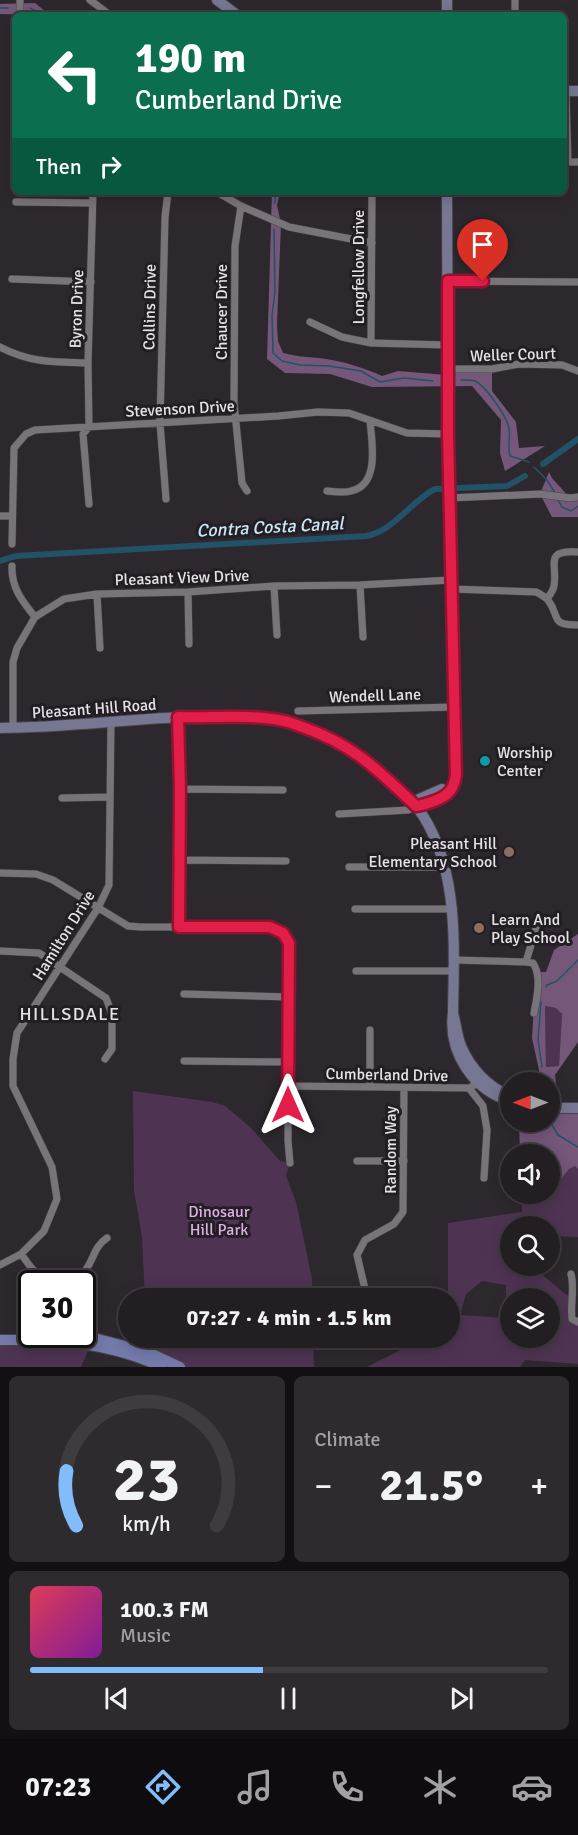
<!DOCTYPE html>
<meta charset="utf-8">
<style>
:root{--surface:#221e22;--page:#2e2b2f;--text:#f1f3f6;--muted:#a2a2a5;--line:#3f3c40;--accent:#82bcfa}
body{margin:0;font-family:Signika,sans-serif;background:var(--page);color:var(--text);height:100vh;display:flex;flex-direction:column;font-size:22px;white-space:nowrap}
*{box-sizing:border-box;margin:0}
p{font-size:20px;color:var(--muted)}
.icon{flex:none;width:33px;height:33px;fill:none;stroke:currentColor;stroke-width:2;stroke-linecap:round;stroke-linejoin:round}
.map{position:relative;height:1367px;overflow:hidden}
.sheet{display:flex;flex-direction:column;gap:9px;padding:9px;background:#131013;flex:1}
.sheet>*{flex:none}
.guide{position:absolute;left:12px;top:12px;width:555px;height:183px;border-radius:9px;box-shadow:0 3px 15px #0003,0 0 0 2px var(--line);background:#0b6e4f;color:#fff;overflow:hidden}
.needle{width:39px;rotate:270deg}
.buttons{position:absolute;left:500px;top:1072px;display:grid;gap:12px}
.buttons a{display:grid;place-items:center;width:60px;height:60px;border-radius:50%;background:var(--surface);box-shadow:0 3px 15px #0003,0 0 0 2px var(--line);font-size:30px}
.speed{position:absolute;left:18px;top:1270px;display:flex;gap:12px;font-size:30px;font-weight:700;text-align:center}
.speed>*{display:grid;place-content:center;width:78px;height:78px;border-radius:50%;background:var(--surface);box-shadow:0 3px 15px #0003,0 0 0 2px var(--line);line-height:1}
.speed .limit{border:3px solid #111;border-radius:9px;background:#fff;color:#111}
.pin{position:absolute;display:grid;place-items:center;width:51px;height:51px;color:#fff;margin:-62px -26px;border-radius:50% 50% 50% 0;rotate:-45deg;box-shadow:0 0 6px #0007}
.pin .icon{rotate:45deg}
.me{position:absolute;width:66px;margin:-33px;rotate:0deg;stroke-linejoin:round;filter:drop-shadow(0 0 4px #0008)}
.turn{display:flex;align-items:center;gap:21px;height:126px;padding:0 24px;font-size:27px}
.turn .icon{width:78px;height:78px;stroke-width:2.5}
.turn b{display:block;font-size:42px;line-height:51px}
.then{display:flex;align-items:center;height:57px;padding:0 24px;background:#0003;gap:12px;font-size:22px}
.big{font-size:45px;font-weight:800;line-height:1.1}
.sheet .widget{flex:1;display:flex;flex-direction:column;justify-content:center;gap:9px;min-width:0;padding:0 21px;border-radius:9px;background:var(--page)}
.sheet .dial{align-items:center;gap:0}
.dial svg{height:156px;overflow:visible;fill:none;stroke:var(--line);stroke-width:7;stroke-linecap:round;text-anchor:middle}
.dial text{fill:var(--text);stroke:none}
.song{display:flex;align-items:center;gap:18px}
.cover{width:72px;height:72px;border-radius:9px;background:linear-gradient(135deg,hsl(350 70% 55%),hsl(290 70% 35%))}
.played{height:6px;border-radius:3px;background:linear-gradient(90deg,var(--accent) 45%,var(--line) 45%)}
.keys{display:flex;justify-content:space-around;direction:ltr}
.heat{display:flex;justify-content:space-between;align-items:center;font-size:33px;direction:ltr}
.sheet .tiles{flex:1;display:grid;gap:9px;grid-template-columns:1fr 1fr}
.widget:last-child{grid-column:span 2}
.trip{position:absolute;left:118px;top:1288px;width:342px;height:60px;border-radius:30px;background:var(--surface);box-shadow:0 3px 15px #0003,0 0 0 2px var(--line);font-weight:800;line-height:60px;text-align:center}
.tab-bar{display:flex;height:96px;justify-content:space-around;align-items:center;background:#0e0c0e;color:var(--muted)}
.tab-bar .icon{width:42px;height:42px}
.tab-bar .on{color:var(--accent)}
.tab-bar b{font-size:27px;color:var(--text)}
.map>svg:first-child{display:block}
</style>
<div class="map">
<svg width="578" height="1367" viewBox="0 0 578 1367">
<rect width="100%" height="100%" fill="#2d282e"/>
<path fill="#4e3452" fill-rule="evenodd" d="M545,1006L556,1008L562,1014L559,1066L546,1067Z
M133,1091L212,1102L225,1106L251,1128L280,1161L290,1163L286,1176L296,1202L312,1279V1299H145L142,1237L134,1190Z
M575,1166L578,1169V1237L549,1236V1227H510L507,1246L510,1249V1266H531L572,1299L571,1311L578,1322V1364L525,1360L520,1367H367L425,1338H450V1299H448V1223L522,1212V1204L529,1194H549V1177L557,1184L569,1168ZM482,1281L506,1285V1318L460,1315L466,1294ZM510,1299H549V1338H510Z
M147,1338H313L314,1367H180L148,1352Z
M0,1340L91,1344L81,1367H0Z"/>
<path fill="#755779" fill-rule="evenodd" d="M35,3L50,15L0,14V4Z
M272,192H280L277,205L281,224L277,325L278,341L283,353C298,357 311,357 326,359C345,362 365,368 382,376L398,371L447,375L448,369H492V391L516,422L519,448L545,446L505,471L500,453L501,420L472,386L372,387L330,374L285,373L267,359Z
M549,472L552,478L570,498L578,497V517H552L540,494Z
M578,934V1042L555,1075L559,1108H578V1169L575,1166L569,1169L557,1184L549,1177V1155H520L519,1122H549V1083H541L539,1070L532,1038L536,972H546L554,950ZM545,1006L556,1008L562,1014L559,1066L546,1067Z"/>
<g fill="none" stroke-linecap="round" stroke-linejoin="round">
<path stroke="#215268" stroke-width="1.5" d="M0,8H8
M30,8L43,15
M275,203V192
M274,229L275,292L272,315L273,353L282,361L300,365L329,366L361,371L380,382L404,378L433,381
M461,380C465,380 471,380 475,381C486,386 507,417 509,428C511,437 507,445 510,456L529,462
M534,467L547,480L555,493
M558,500L562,507L571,511L578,506
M546,987L547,985L557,981L578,960
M541,1002L538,1040L542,1067
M546,1077L548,1083
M549,1088L551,1097
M549,1120L558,1135L578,1147"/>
<path stroke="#215268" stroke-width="6" d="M543,464L578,439
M0,561L16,556L366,536C394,531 411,501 435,489L507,486L525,476"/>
<g stroke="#474348" stroke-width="8">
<path id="street" d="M90,0L110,15
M515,0V15
M20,15V0
M566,91L568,162H578
M217,192L241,206L289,227L372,243
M16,202L92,203
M241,206L235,246L234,403L242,483L247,491
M12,279L91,282
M448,281L578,282
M310,322L342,337L371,343L448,345
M371,343L372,192
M0,347C31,363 54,362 88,363
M448,369H492L519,364L562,365L578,371
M327,491C335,492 344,493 351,491C380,485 372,443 370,421
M449,498L540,494L570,498L578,497
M166,499L160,423L165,217L168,192
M89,504L83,434L89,427L88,363L93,192
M0,516H12
M12,544L14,448L26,434L35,430L278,416L318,412L349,413L407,433L448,434
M12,566C11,587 22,601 35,617
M360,585L363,637
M274,586L277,635
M451,589L536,592C540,594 545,597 548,600C561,617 549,625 578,625
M188,592L189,644
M97,594L100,648
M547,599C550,595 553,591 554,586C558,564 543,550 578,552
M298,711L454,707
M178,717L180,789L179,927
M13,728V662L17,648L35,617L64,599L97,594L188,592L274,586L360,585L451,580
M180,789L283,790
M62,798L110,797
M339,814L408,810L416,806
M179,860L286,861
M349,867H444
M0,873L36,874L53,880L128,926L140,927H270L283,933L289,943L288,1141L290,1163
M355,909H453
M0,951L39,953L106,998L112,1014V1049L105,1059
M454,960L526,962
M356,971H454
M184,994L288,997
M534,1013C537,998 542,976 533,963L526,962L538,921
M370,1030V1087
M184,1061L288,1062
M288,1086L469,1088L482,1081
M469,1088L483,1106L487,1130L484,1178
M357,1161H404
M21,1254C26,1260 30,1268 36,1272C50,1283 71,1286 84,1272C94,1261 93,1247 107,1238
M0,1265L21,1254L44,1231L57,1199L52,1167L13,1086V1059L17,1033L98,908L109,885L111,722
M571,1274C575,1289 570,1303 572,1319L578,1322
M365,1289L379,1293H395
M363,1299L365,1289L357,1255L365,1240L394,1224L403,1212L404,1087"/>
</g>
<g stroke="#474348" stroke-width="12">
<path id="secondary" d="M217,0L237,15
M447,15V0
M564,91H578
M0,728C94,728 188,708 281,720C308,724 345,745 367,761C382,773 405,792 417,807C460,865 454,945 453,1013
M416,806C424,805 443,799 448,793C453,789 455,781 456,775L448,434L447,192
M416,806L419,799L442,789
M510,1096C488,1087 470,1068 461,1046C457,1036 456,1024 453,1013C448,1052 473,1090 510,1101
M549,1107L559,1108H578"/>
</g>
<g stroke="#474348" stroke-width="12">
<path id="primary" d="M90,1337L148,1352L180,1367
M0,1340C57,1339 110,1343 162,1367"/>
</g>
<use href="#street" stroke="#79737a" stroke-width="7"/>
<use href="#secondary" stroke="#777793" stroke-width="10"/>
<use href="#primary" stroke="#747bac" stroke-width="10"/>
</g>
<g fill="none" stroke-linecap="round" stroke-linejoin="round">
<g stroke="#92132f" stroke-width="15">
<path id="route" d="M288,1105L289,943L283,933L270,927H179L180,789L178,717C213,718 250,714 284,721C291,722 298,726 305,728C354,745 380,772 416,806C424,805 443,799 448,793C453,789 455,781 456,775L448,434V281H483"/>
</g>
<use href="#route" stroke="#e11d48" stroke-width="10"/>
</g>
<circle fill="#0f9aa8" stroke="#231e24" stroke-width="2" cx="485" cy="761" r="6"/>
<g fill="#8d6e63" stroke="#231e24" stroke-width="2">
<circle cx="509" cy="852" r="6"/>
<circle cx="479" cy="928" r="6"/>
</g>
<g text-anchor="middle" stroke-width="6" stroke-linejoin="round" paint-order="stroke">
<g font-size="16" fill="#e6e3e7" stroke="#231e24">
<text transform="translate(358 267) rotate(-90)" y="6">Longfellow Drive</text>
<text transform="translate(149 307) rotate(-89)" y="6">Collins Drive</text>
<text transform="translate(76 309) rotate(-88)" y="6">Byron Drive</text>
<text transform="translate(221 312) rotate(-90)" y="6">Chaucer Drive</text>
<text transform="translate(513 354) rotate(-2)" y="6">Weller Court</text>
<text transform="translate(180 408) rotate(-3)" y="6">Stevenson Drive</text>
<text transform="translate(182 577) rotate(-2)" y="6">Pleasant View Drive</text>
<text transform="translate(375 695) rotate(-2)" y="6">Wendell Lane</text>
<text transform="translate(94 708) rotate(-4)" y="6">Pleasant Hill Road</text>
<text transform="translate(63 935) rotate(-58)" y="6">Hamilton Drive</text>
<text transform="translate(387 1074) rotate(1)" y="6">Cumberland Drive</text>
<text transform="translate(390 1150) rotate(-90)" y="6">Random Way</text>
</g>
<g font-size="16" fill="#e6e3e7" stroke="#231e24" text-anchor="start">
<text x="497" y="758">Worship<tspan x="497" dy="18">Center</tspan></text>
<text x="497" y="849" text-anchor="end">Pleasant Hill<tspan x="497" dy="18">Elementary School</tspan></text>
<text x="491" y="925">Learn And<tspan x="491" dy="18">Play School</tspan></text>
</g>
<g font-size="16" fill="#e0aee6" stroke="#231e24">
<text x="219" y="1217">Dinosaur<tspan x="219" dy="18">Hill Park</tspan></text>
</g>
<g font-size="18" font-style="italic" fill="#c9e7f6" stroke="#231e24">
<text transform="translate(270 527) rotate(-3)" y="6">Contra Costa Canal</text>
</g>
<g font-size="18" letter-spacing="1.5" fill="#e6e3e7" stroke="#231e24">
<text x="70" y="1020">HILLSDALE</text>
</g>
</g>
</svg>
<div class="buttons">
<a><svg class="needle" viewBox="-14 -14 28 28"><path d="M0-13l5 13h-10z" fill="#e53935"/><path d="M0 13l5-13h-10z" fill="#a2a2a5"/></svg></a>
<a><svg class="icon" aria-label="sound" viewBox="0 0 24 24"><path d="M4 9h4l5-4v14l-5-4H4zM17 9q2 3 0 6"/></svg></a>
<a><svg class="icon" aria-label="search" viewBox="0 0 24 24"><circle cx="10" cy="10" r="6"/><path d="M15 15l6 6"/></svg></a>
<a><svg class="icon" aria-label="layers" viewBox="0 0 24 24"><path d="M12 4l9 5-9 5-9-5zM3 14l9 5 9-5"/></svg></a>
</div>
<div class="speed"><div class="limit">30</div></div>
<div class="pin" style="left:483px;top:281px;background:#d93025"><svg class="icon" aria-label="arrive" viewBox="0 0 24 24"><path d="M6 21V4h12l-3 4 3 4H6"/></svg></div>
<svg class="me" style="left:288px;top:1105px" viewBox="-20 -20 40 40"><path d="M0-17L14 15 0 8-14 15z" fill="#e11d48" stroke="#fff" stroke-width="4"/></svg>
<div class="trip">07:27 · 4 min · 1.5 km</div>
<div class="guide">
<div class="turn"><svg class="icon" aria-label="left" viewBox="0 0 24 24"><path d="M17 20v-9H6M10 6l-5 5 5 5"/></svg><div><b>190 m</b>Cumberland Drive</div></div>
<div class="then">Then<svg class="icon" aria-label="right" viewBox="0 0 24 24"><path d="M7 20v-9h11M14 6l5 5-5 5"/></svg></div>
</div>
</div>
<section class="sheet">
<div class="tiles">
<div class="widget dial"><svg viewBox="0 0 100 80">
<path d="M14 69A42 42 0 1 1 86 69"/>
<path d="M14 69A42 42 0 0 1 9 41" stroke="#82bcfa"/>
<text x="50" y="56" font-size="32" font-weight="700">23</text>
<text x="50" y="72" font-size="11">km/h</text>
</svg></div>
<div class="widget"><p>Climate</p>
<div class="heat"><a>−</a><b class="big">21.5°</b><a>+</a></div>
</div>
<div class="widget">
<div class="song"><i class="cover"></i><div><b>100.3 FM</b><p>Music</p></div></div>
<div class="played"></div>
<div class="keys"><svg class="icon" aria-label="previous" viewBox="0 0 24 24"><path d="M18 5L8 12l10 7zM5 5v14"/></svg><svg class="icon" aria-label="pause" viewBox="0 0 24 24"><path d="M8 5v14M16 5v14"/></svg><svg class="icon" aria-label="next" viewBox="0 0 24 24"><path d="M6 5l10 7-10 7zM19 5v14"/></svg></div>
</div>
</div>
</section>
<nav class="tab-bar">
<b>07:23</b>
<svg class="icon on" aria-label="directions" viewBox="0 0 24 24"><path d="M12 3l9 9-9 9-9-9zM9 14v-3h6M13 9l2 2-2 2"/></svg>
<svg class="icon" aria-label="music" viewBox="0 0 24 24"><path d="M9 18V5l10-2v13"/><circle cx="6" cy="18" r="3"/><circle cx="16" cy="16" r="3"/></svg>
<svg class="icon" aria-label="phone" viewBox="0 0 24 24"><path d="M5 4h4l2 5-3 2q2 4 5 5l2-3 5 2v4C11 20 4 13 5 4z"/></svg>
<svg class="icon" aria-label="climate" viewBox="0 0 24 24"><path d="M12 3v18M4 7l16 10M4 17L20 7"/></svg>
<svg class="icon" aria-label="car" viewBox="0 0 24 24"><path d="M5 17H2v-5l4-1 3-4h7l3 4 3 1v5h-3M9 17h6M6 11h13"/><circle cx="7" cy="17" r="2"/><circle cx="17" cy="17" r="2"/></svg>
</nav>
